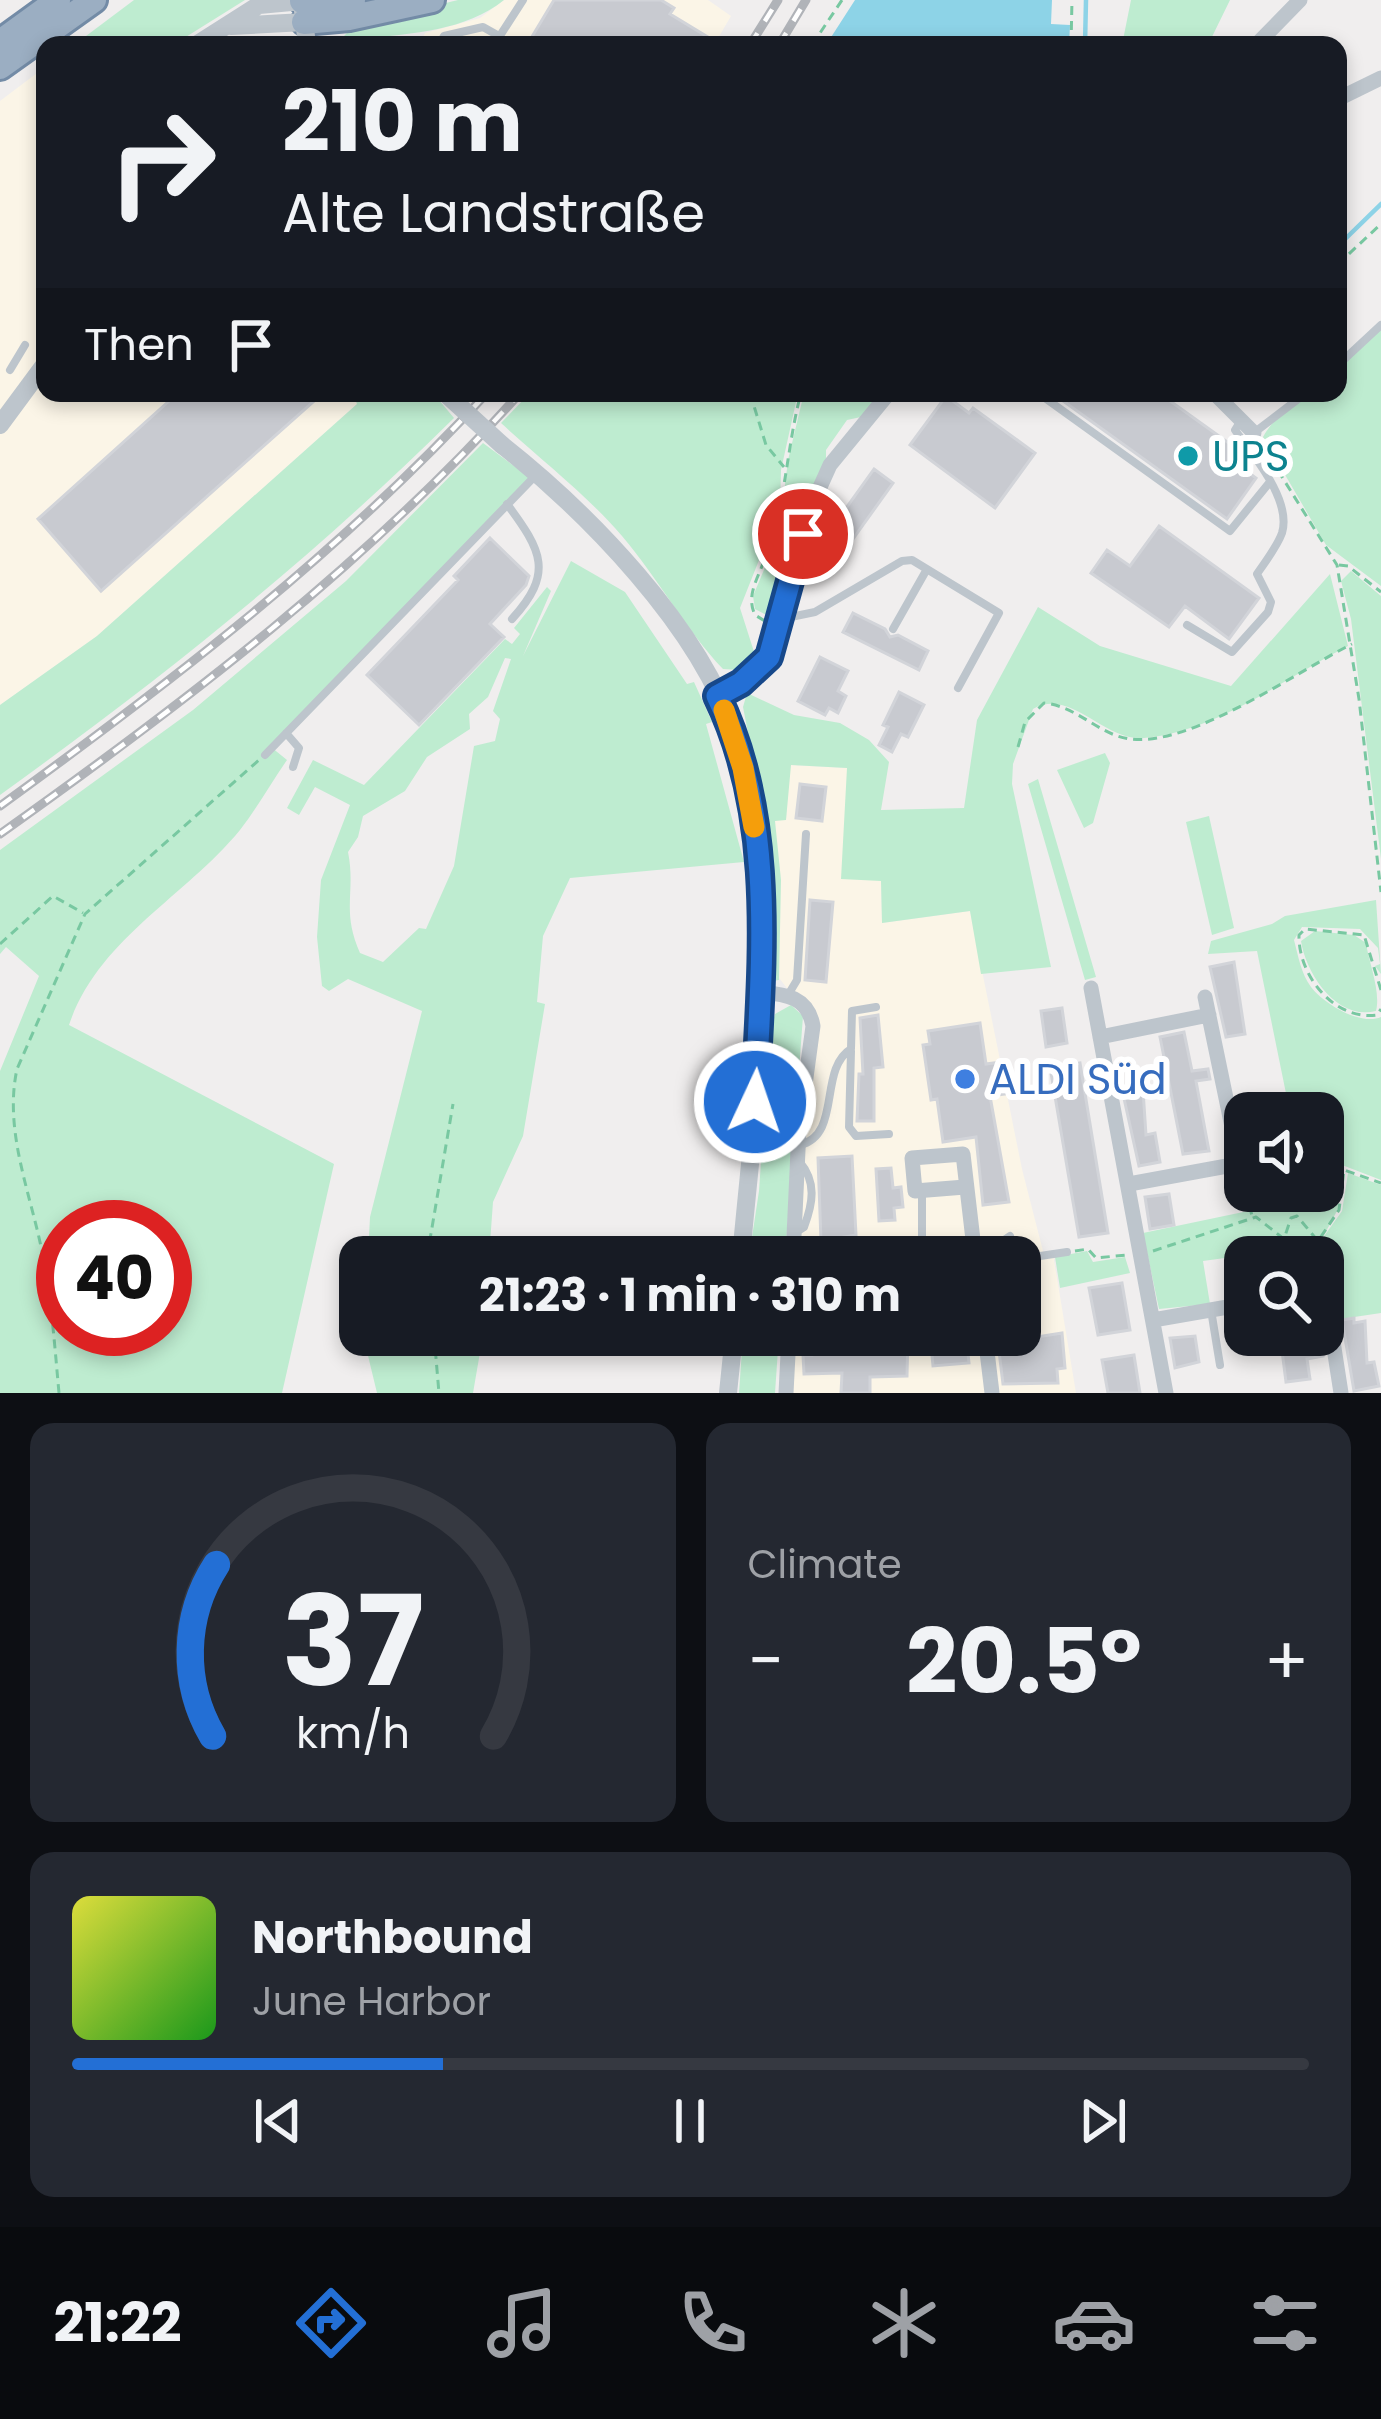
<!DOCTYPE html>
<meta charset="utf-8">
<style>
:root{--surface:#171b24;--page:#242831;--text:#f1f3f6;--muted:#9ea1a6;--line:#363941;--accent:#236fd5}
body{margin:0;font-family:Poppins,sans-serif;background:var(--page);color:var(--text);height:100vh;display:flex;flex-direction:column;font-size:45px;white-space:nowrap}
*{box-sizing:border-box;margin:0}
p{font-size:39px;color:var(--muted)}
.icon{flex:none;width:66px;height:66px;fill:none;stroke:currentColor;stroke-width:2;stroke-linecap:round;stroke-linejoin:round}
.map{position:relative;height:1393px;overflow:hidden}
.side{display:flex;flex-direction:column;gap:30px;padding:30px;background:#0d0f14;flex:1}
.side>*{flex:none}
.guide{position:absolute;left:36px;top:36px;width:1311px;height:366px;border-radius:24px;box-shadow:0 6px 18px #0003;background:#171b24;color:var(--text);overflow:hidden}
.fabs{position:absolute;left:1224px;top:1092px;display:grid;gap:24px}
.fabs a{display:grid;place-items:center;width:120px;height:120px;border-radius:24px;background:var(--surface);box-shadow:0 6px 18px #0003;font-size:60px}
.speed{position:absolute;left:36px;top:1200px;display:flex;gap:24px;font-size:60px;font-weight:700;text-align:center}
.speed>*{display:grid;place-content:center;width:156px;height:156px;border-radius:50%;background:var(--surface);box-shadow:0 6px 18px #0003;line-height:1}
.speed .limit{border:18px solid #d22;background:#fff;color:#111}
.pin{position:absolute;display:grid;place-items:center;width:102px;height:102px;color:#fff;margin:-51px;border:6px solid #fff;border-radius:50%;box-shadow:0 3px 12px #0007}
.me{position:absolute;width:132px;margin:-66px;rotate:3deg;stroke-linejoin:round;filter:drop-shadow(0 0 9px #0008)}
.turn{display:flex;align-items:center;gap:42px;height:252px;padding:0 48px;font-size:54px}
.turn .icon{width:156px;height:156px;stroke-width:2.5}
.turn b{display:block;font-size:84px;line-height:102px}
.then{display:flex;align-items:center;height:114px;padding:0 48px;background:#0003;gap:24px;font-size:45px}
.big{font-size:90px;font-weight:700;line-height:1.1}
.side .tile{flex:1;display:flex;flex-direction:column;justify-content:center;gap:18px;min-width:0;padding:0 42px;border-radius:24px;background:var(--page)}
.side .dial{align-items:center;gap:0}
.dial svg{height:312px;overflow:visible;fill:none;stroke:var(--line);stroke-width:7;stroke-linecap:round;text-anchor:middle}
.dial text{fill:var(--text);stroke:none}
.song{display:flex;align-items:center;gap:36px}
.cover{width:144px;height:144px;border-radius:18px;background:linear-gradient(135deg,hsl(60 70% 55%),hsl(120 70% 35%))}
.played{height:12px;border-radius:6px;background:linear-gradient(90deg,var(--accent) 30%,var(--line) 30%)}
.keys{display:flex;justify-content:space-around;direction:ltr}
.heat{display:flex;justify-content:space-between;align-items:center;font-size:66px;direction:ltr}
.side .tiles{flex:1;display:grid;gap:30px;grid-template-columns:1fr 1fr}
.tile:last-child{grid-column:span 2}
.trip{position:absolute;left:339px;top:1236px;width:702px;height:120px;border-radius:24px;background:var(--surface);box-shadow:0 6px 18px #0003;font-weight:700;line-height:120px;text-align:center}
.tab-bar{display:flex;height:192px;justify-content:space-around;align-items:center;background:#090b0e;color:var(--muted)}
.tab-bar .icon{width:84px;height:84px}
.tab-bar .current{color:var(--accent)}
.tab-bar b{font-size:54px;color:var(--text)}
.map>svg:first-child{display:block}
</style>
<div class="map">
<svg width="1381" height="1393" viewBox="0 0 1381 1393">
<rect width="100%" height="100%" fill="#f0eeee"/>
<path fill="#fbf5e7" d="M504,0H708L731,16L714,45H419L425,33L480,18Z
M45,67V393H353L357,404L97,636L0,705V101Z
M790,765L847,768L881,881L882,923L970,911L1022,1169L1044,1255L1053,1254L1076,1393H786L789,1335H1020V1257H793L807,1014L776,974L775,820L786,819Z"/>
<path fill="#beecd0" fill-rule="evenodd" d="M134,0H245L173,45H74Z
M458,0H504C466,31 412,33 365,39L361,45H343L341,39L355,25Z
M1131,0H1230L1208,45H1122Z
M1381,329V586L1326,545L1263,437C1277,410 1309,393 1338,393V368Z
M353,393H433L454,418C309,561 165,676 0,795V705L97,636L357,404Z
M530,393H798L781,470L780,507L740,608L756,658L739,670L723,669C685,629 658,578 622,536C586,494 540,459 501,423Z
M804,393H882L861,417L847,420L826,450V466L772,618L755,609L753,596L766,565H777L785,544H778L788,460Z
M483,443L530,478L271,747L287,760C271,783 257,808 240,830C184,898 98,939 69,1025L334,1164L282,1393H0V1071L39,976L6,947L0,954V850L193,710L346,581ZM63,1227H165V1329H63Z
M571,561L625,592L687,684L694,682L712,722L706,724L744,862L570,878L543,936L537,1002L545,1004L523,1136L493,1202L489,1257H368L370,1217L422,1011L348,979L329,991L322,986L317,937L321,880L350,805L315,787L299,815L287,808L313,760L364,785L505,639L512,644L520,634L514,628L547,587L551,591L523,656ZM505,658L511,659L493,711L500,719L495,741L474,746L454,866L426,929L419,928L383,962L360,953C341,910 356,892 348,852L358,837L363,816L405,791L427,757L470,729L469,714L488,697Z
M1351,571L1381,596V859L1351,619L1341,581Z
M1330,574L1348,646C1283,679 1218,731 1144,738C1104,742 1071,687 1033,709L1013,764L1012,784L1051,967L981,974L970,911L882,923L881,881L841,879L847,768L791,765L786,820L775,821L781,880L779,980L772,981L765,820L743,707L747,693L794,715L840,723L869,740L889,762L881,810L964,808L977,720L1038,607L1100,646L1231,686Z
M1105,753L1110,763L1093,823L1084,828L1057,770Z
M1038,779L1096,977L1085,980L1028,784Z
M1209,816L1234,928L1212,935L1186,822Z
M1376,900L1381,974L1375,966L1380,964L1378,948L1360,929L1302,927L1294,940C1298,955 1301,974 1311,987C1324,1004 1361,1026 1381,1017V1180L1342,1165L1338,1209L1322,1239L1342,1211L1348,1173L1381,1185V1313L1334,1320L1323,1257H1300L1297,1248L1203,1261L1210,1304L1159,1309L1143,1233L1306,1199L1305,1191H1323V1113H1290L1257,951L1208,954L1211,941L1272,924L1285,916Z
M1315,931L1354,935L1366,943C1369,963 1381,992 1376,1011C1337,1021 1306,974 1301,941Z
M791,1005L803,1016L785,1257H749L759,1191L770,1031L775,1014Z
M1087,1251L1093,1262L1125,1257L1130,1273L1060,1288L1055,1257Z
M363,1335H483L473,1393H377Z
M743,1335H779L775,1393H739Z"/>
<path fill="#8dd3e7" d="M855,0H1052L1051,24L1070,25L1069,45H826Z"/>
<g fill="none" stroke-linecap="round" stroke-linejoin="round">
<path stroke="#8dd3e7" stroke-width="4.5" d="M1085,45L1086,0
M1338,246L1381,204"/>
</g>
<path fill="#c8cad0" stroke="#d2d4d9" stroke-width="3" d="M554,0H661L674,8L670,14L721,45H527Z
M178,393H307L314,401L101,591L38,519Z
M1052,393H1159L1240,451L1233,461L1256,478L1227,519Z
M946,396L969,413L973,408L1035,453L995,508L910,445Z
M874,469L893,483L843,553L824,539Z
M1159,526L1259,598L1229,639L1185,606L1169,627L1091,573L1107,550L1130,566Z
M490,538L529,576L526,585L490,624L504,637L419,725L367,675L458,580L454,576Z
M853,613L885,629L890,637L898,635L928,651L919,670L843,632Z
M820,657L848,671L838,691L846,696L838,713L829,708L825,715L798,701Z
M899,692L924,705L908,737L901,734L892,752L879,745L888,727L883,725Z
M800,784L826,787L822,821L796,818Z
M810,900L833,902L826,982L805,980Z
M1234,962L1245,1034L1226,1037L1210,967Z
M1062,1008L1067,1043L1046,1047L1041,1011Z
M878,1015L883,1067L874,1068V1121H857L859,1074H863L860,1018Z
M980,1023L986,1064L1001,1062L1005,1094L990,1096L1009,1202L983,1205L976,1137L943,1142L937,1099L931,1100L923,1045L930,1044L928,1031Z
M1184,1032L1192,1071L1208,1069L1210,1079L1196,1081L1209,1151L1183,1154L1160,1037Z
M1080,1063L1108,1233L1079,1237L1050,1067Z
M1143,1090L1146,1135L1155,1133L1160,1162L1139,1166L1123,1094Z
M852,1156L856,1235L821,1241L818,1158Z
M891,1168L893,1188L901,1187L903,1207L894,1208L895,1220L879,1221L876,1169Z
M1169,1194L1174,1225L1150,1229L1145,1197Z
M1122,1283L1130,1330L1098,1335L1089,1288Z
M1354,1318V1323L1365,1321L1367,1363L1374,1362L1379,1386L1354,1391L1342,1320Z
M1062,1333L1065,1368L1057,1369L1058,1383L1003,1384L998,1343Z
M823,1335H908L907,1376L870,1377V1393H841L842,1373L804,1374L803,1355H812L813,1339L823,1340Z
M930,1335H966L969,1363L933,1366Z
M1280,1335H1320L1323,1356L1307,1359L1310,1379L1286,1382Z
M1195,1336L1199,1362L1175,1368L1170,1338Z
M1134,1355L1140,1393H1108L1102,1360Z"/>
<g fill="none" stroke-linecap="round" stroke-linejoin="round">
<g stroke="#738ba6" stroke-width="30">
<path id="trunk" d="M302,1L353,0
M304,22L349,18L432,0
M0,42L58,0
M0,67L94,0"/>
</g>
<path stroke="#78c8a1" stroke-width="3" stroke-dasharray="9 6" stroke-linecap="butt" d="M812,45L842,0
M1071,45L1072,0
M1338,264L1381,224
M750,393L766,445L784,467
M1262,445L1337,565L1359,699L1381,892
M1339,565L1348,566L1381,592
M765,621L755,615C746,596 757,580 764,561C786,507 786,449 801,393
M1018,747L1025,722L1044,703C1077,706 1099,735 1130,739C1191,747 1296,672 1352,644
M0,944L53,896L83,913
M1381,990L1364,935L1305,929L1299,935C1298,975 1334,1021 1377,1015L1381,1009
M1246,1191L1252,1216
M1318,1243L1320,1257
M1075,1251L1088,1249L1096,1258L1126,1255
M1153,1251L1256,1217L1284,1239L1291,1218L1297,1216L1318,1241L1339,1210L1344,1170L1381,1183
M427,1257L453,1104
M434,1335L439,1393
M59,1393C55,1350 52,1305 44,1262C33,1198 3,1134 17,1069L85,914L259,760"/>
<path stroke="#bdc5cc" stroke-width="8" d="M439,45L444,36L483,27L499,36
M494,45L523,0
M1338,365L1381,325
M10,370L25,345
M1038,393L1230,531L1269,483
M1255,432L1306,393
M507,504C542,551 554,573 512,619
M781,619L815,612L902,561L912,560L999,613L958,688
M1187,625L1232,652L1268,612L1271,602L1257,574C1265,562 1277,547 1282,533C1292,500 1253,455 1235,430L1240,422
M893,629L927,569
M286,733L299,748L293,767
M265,755L537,474
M788,995L797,980L806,834
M851,1051L849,1127L856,1136L889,1134
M800,1145C842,1135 818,1069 851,1049L852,1011L876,1007
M922,1193V1256
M796,1232L804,1227C813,1203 817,1182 799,1161
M794,1252L961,1256L985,1253L1010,1236
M1020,1259L1067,1252
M1211,1310L1220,1365
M921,1335V1345"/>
<path stroke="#bdc5cc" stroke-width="15" d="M1256,45L1300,0
M1338,99L1381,78
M1214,393L1254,433
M717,696L741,683L769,657L812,505L830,465L889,393
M1091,988L1166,1393
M760,992C786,994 808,997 813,1026L799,1129L793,1257
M1205,997L1243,1180
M1100,1037L1209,1015
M1129,1184L1238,1164
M965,1187L915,1191L912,1158L963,1154L975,1257
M1323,1277L1341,1393
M1153,1320L1245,1304
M985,1335L992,1393
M786,1393L789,1335"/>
<path stroke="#bdc5cc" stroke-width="18" d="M303,11L307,45
M231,26L304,22
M196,45L259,5L302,1
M0,425L45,364
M502,445C587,512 700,627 734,733C787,899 756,1087 741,1257
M728,1393L734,1335"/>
<use href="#trunk" stroke="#9baec2" stroke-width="24"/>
<g stroke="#b0b3b8" stroke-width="9">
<path id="rail" d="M750,45L778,0
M779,45L806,0
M0,806C174,680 341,552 487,393
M0,834C186,702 367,564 520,393"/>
</g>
<use href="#rail" stroke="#fff" stroke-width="4.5" stroke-dasharray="14" stroke-linecap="butt"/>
<path stroke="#bdc5cc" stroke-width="18" d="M445,393L502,445"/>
</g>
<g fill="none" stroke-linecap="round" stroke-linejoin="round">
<g stroke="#17488a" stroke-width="30">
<path id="route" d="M755,1102C761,968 778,821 717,696L741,683L769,657L803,534"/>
</g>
<use href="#route" stroke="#236fd5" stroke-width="21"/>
<path stroke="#f59e0b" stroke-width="21" d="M724,710L743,768L754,827"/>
</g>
<circle fill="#0f9aa8" stroke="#fff" stroke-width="4.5" cx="1188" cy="456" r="12"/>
<circle fill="#3f7fe0" stroke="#fff" stroke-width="4.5" cx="965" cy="1079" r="12"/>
<g text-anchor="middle" stroke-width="12" stroke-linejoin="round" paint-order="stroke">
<g font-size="42" fill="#0d838f" stroke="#fff" text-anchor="start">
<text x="1212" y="471">UPS</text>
</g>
<g font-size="42" fill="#366cbe" stroke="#fff" text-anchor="start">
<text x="989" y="1094">ALDI Süd</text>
</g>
</g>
</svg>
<div class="fabs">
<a><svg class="icon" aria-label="sound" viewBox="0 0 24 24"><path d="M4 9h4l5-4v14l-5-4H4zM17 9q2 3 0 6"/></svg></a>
<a><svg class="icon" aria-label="search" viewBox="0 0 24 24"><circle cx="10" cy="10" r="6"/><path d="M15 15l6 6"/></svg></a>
</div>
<div class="speed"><div class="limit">40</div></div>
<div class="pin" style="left:803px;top:534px;background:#d93025"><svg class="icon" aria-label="arrive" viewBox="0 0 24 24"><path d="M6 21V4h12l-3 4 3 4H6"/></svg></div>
<svg class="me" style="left:755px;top:1102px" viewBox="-20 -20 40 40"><circle r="17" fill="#236fd5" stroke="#fff" stroke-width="3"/><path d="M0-11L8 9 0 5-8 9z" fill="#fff"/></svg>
<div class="trip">21:23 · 1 min · 310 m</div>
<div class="guide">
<div class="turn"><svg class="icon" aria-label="right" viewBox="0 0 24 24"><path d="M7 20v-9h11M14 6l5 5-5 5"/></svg><div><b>210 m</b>Alte Landstraße</div></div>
<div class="then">Then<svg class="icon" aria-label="arrive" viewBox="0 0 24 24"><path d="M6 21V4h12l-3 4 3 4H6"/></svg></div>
</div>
</div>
<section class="side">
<div class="tiles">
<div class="tile dial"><svg viewBox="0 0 100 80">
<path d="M14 69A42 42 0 1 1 86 69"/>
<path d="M14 69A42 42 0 0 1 15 25" stroke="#236fd5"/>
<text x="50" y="56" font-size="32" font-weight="700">37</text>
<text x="50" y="72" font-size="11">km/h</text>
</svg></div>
<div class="tile"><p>Climate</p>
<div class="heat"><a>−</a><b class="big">20.5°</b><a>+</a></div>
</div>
<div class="tile">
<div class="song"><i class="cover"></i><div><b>Northbound</b><p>June Harbor</p></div></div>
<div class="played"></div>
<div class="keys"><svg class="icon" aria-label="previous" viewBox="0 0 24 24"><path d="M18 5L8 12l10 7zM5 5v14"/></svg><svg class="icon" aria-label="pause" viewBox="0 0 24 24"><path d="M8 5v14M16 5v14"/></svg><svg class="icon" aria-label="next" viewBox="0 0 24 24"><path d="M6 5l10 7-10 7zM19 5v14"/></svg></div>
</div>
</div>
</section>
<nav class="tab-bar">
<b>21:22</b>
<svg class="icon current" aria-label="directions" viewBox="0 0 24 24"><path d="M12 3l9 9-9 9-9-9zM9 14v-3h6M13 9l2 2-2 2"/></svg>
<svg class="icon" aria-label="music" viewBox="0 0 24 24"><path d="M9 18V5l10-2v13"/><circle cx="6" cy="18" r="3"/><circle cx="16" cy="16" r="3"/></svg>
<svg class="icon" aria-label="phone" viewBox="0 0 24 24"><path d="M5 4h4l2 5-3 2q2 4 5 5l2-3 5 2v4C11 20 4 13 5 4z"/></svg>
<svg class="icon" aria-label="climate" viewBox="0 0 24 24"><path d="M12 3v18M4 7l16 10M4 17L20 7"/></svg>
<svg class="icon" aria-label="car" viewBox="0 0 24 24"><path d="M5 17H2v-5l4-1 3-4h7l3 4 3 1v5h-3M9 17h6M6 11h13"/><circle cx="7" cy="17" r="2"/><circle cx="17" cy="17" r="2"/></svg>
<svg class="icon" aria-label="filters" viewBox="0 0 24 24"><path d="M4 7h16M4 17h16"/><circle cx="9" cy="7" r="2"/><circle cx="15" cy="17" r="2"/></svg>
</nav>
